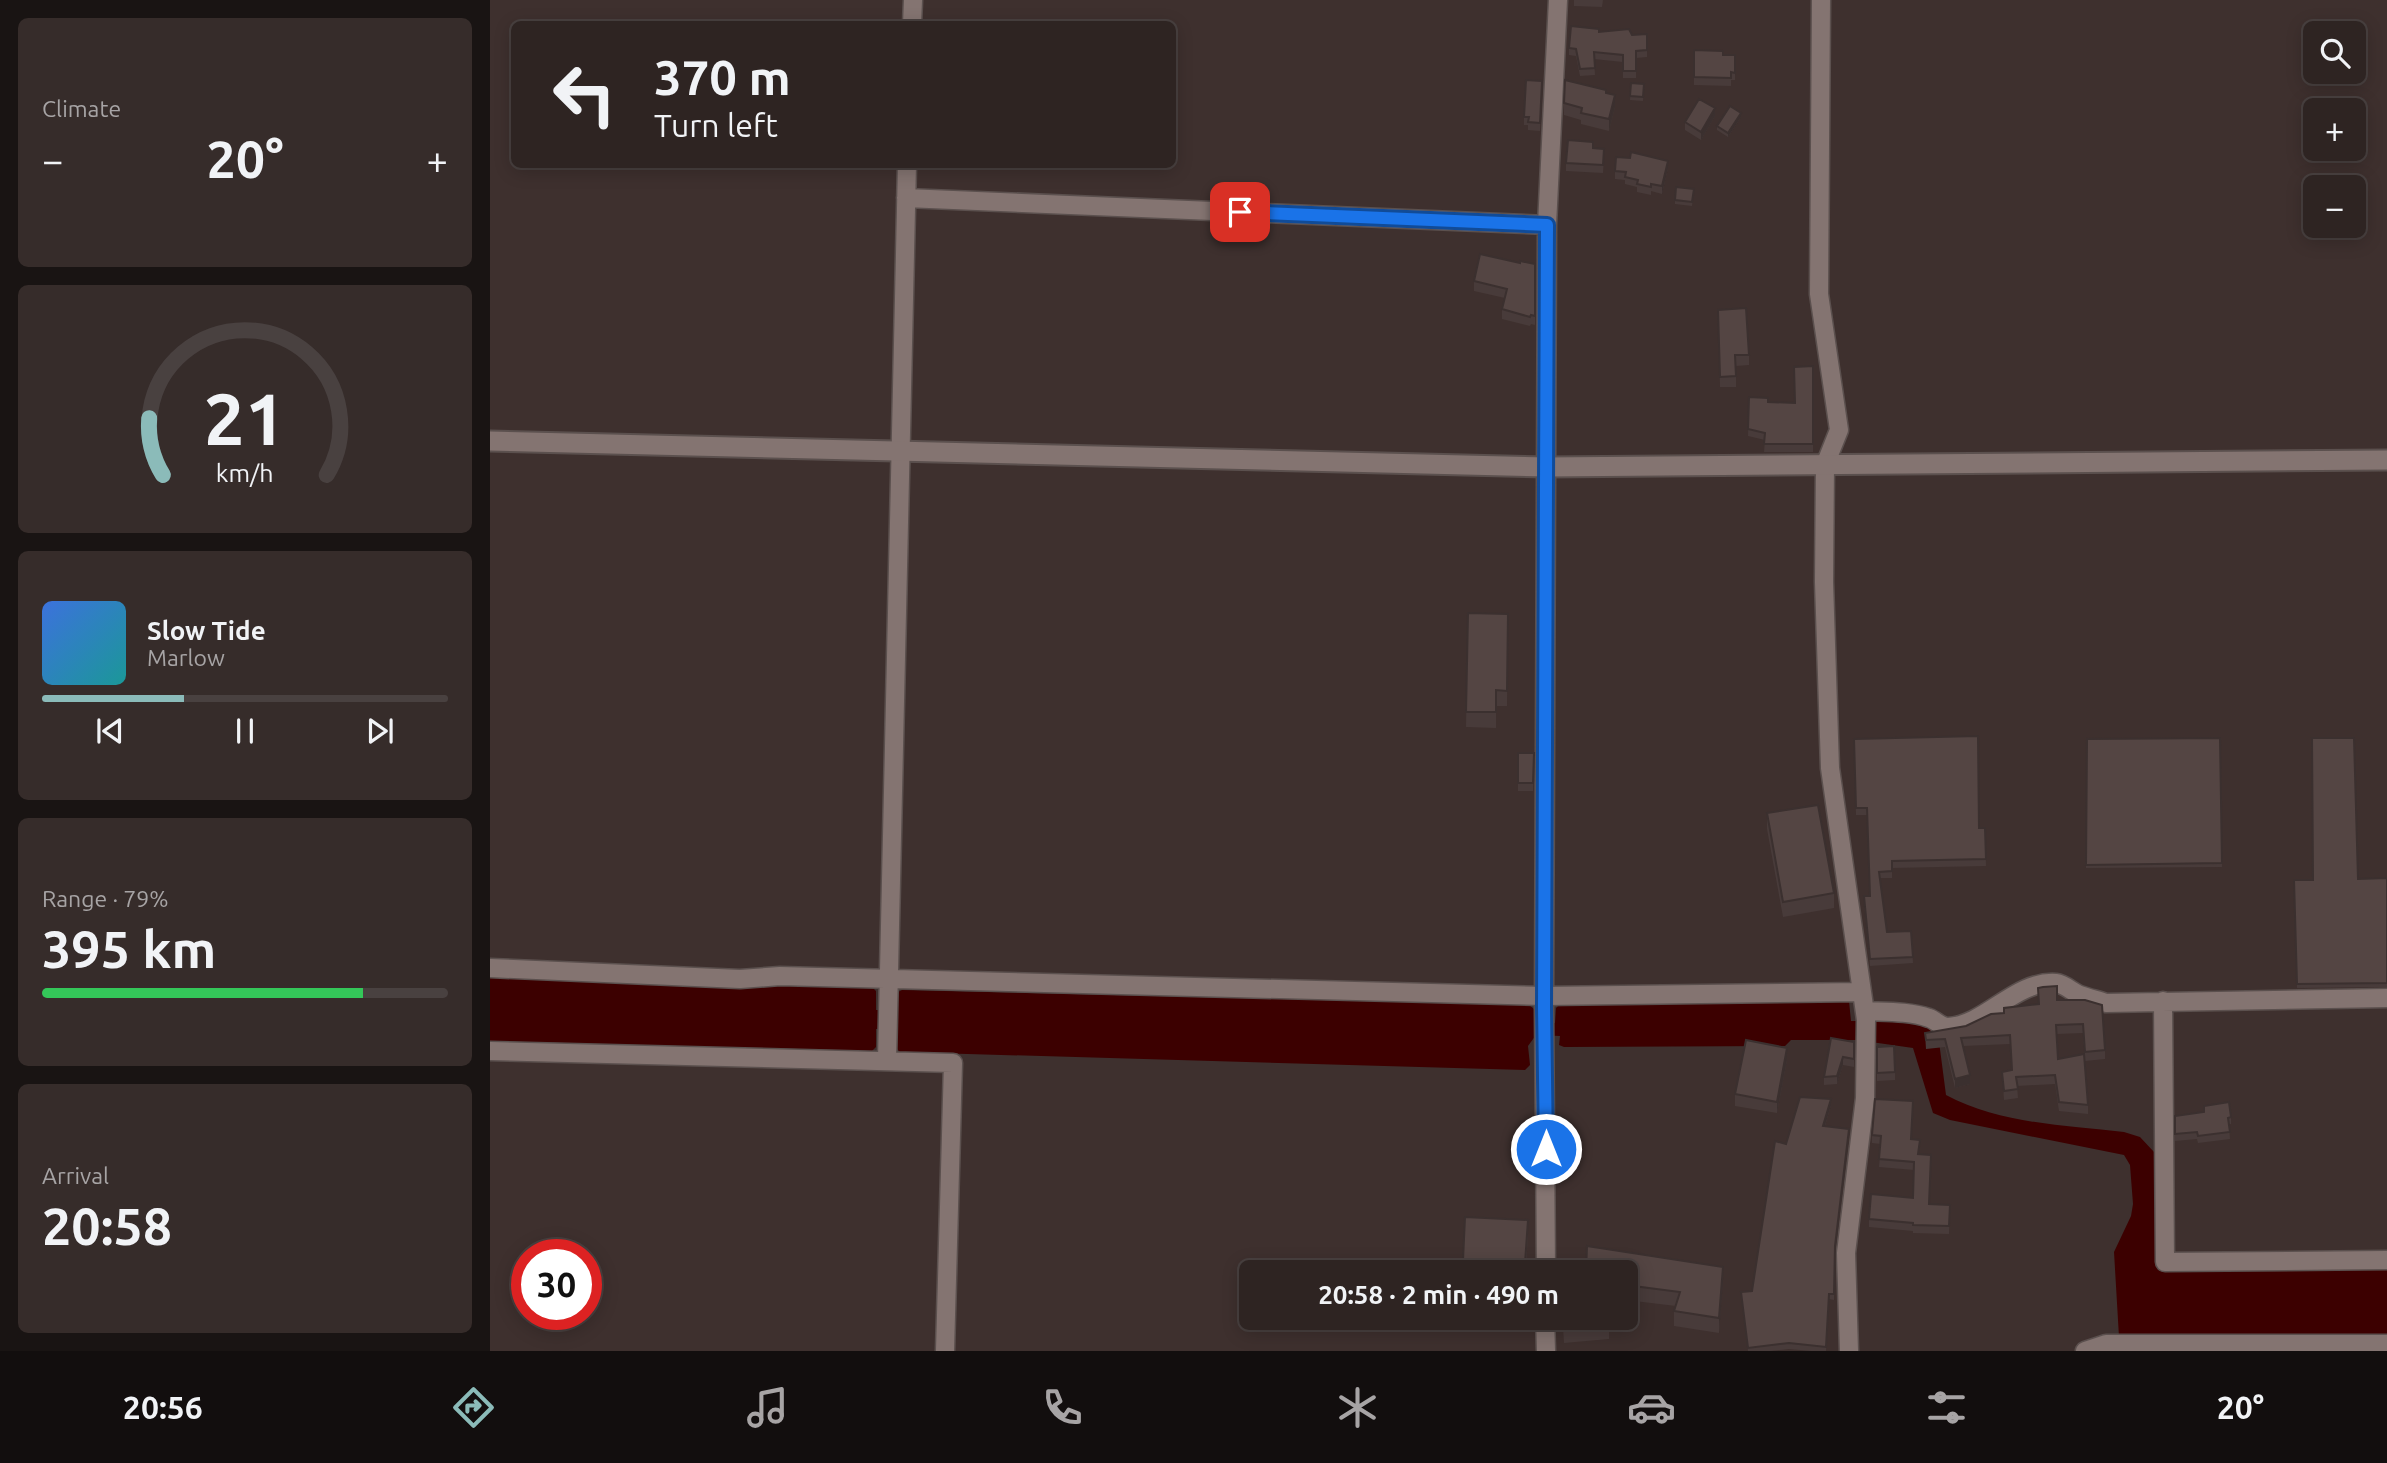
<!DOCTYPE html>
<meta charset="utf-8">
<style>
:root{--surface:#2e2422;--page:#362c2a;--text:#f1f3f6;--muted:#a7a4a5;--line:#494140;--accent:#8bbbb9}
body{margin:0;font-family:Ubuntu,sans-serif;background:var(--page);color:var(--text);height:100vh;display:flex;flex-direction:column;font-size:26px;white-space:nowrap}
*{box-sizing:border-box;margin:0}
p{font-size:23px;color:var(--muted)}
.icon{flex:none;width:38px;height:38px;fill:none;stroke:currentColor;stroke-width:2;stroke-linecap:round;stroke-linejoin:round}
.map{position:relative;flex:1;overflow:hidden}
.drawer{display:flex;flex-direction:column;gap:18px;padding:18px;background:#191413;width:490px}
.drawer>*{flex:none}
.hud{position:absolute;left:21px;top:21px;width:665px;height:147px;border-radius:10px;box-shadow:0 4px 18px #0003,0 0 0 2px var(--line);background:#2e2422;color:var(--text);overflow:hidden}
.fabs{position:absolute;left:1813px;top:21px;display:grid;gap:14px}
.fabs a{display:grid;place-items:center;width:63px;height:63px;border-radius:10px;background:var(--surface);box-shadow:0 4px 18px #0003,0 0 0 2px var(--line);font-size:35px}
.speed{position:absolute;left:21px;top:1239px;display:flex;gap:14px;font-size:35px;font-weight:700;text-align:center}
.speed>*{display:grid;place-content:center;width:91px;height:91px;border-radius:50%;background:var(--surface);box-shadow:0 4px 18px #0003,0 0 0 2px var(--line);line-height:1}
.speed .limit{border:10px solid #d22;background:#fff;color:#111}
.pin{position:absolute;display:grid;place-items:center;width:60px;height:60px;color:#fff;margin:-30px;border-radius:14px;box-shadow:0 4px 10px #0006}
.me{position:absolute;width:77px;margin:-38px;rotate:0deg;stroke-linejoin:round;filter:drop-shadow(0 0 5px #0008)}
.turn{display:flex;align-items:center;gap:24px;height:147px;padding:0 28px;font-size:32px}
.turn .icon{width:91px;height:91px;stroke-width:2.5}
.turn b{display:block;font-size:49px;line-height:60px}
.big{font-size:52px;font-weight:600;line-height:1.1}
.drawer .widget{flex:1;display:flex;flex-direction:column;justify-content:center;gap:10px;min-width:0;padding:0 24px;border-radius:10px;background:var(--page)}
.drawer .dial{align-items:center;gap:0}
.dial svg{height:182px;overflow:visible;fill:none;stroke:var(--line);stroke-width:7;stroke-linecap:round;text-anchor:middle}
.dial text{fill:var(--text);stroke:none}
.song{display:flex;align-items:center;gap:21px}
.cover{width:84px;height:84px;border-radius:10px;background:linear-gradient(135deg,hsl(220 70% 55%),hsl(180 70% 35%))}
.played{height:7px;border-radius:4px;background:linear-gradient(90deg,var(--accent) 35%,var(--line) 35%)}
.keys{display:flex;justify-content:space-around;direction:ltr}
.heat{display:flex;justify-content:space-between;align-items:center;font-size:38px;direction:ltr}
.charge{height:10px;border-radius:5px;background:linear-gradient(90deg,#34c759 79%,var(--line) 0)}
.trip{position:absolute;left:749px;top:1260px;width:399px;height:70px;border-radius:10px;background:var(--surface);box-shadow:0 4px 18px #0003,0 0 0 2px var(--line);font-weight:600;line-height:70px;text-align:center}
.tab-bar{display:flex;height:112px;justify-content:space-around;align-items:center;background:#120e0e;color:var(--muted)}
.tab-bar .icon{width:49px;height:49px}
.tab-bar .active{color:var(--accent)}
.tab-bar b{font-size:32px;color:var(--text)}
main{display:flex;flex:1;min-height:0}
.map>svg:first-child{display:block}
</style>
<main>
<section class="drawer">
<div class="widget"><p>Climate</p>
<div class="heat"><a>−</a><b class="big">20°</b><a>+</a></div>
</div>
<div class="widget dial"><svg viewBox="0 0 100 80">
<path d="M14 69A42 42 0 1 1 86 69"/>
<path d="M14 69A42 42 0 0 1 8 44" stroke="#8bbbb9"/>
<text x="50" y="56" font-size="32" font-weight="700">21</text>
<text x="50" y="72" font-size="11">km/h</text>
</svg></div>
<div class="widget">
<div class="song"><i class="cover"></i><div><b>Slow Tide</b><p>Marlow</p></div></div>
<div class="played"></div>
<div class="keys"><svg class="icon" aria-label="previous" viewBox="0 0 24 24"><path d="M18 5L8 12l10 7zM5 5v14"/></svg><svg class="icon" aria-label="pause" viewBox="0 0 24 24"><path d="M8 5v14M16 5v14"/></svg><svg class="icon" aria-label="next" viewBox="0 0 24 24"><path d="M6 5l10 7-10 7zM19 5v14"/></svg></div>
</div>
<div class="widget"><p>Range · 79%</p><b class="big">395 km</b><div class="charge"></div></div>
<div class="widget"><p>Arrival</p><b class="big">20:58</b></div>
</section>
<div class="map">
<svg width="1897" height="1351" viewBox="0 0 1897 1351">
<rect width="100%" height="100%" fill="#3e302e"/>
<path fill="#3c0000" d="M0,978L383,988L386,991V1010L407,1011L408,992L412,990L1039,1005L1044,1009V1024L1065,1023L1066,1008L1069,1005L1356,1000L1359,1001L1361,1021H1378L1379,1017L1433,1022L1448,1034L1456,1095C1511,1124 1574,1125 1634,1132L1650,1137L1664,1152L1668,1268H1897V1335L1629,1337L1624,1252L1641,1216L1643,1204L1640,1165L1634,1155L1460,1120L1443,1113L1423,1048L1367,1040H1301L1295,1046L1074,1047L1069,1045L1070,1036L1046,1035L1038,1046L1040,1065L1035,1070L410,1052L407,1049V1030L386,1029V1047L382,1051L0,1041Z"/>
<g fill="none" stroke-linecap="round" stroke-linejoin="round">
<g stroke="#5b504e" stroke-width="21">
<path id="minor" d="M1331,0L1329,294L1349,430L1335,465L1334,582L1340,768L1376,1020L1375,1098L1356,1253L1359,1351
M422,24L423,0
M416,198L1057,225
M0,968L250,979L290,976L1054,996L1371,992
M1673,1001L1675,1262L1897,1260
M1375,1011C1395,1012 1419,1011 1439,1018C1446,1020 1450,1027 1458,1027C1496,1025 1525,980 1566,983C1575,984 1582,992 1590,995C1598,998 1607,1000 1616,1003L1897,998
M0,1051L463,1063L455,1351
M397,1060L417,164
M1056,1272L1054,1006L1057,225L1068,0
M1055,1318L1056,1351
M1595,1351L1616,1344H1897"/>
</g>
<g stroke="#5b504e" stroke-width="23">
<path id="tertiary" d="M0,441L1056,467L1897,460"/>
</g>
<use href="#minor" stroke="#847471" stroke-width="18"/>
<use href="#tertiary" stroke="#847471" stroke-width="19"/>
</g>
<path fill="#483b3a" d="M1084,0H1113L1112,7L1084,6Z
M1109,32L1142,35L1157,50V57L1146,58V78H1133V62L1104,59L1105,75L1090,76L1086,56L1079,55V48Z
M1204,50L1233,55H1245V80H1241V86L1204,85Z
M1052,81L1050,131L1038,130V125H1034V117Z
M1141,83L1154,84L1153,101L1140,100Z
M1116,93L1125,107L1119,131L1091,124V120L1074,115V103Z
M1225,116L1211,140L1195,130V122Z
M1251,117L1238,137L1227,130V126Z
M1103,148L1114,157L1113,173L1076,171V163Z
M1178,168L1172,194L1161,191V195L1147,192V187L1135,184V180L1125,179V171Z
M1204,189L1202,206L1185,204V200Z
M1030,263L1045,264V325L1041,324L1040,326L1012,319V309L1015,298L984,291V281Z
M1228,310L1259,355V365L1246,366V387H1230Z
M1323,366V452H1274L1275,440L1258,436L1259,397L1278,402L1305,403Z
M978,613L1018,614L1017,706H1006V728L976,727Z
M1730,738L1732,867L1596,868L1597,739Z
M1364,739L1489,828H1495L1496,866L1402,868V878H1390L1397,932L1421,931L1423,963L1380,966L1374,903V896H1380L1377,815H1366Z
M1028,753H1044L1043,791H1028Z
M1277,813L1344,893V908L1293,917L1277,829Z
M1897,878V987L1807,988L1804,880Z
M1548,988L1567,1000H1595L1615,1050V1059L1595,1061L1593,1033L1567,1034L1568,1059L1598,1105V1114L1569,1111L1565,1084L1527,1086L1528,1098L1514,1100L1512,1072L1522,1070L1520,1044L1473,1046L1480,1084L1465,1088L1455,1047L1436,1049L1435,1033L1476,1026L1514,1013V1008L1549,1005Z
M1364,1042V1067L1353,1065L1347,1084L1334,1085V1077Z
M1387,1047L1405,1072V1080L1387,1081Z
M1297,1060L1287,1113L1245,1106V1094Z
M1341,1105L1335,1126L1359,1135L1345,1252L1344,1300L1339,1299L1336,1351H1321L1299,1349L1280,1351H1258L1251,1292L1262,1291L1296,1144Z
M1714,1106L1741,1117V1124H1739L1740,1139L1708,1143L1707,1139L1685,1141V1116L1714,1112Z
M1382,1135L1421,1139L1429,1154L1439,1204L1460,1205L1459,1234L1423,1233V1231L1379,1227V1219L1423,1198L1424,1170L1389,1167L1391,1144L1382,1143Z
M1038,1232L1036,1272L973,1271V1260Z
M1136,1272L1233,1281L1229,1333L1184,1326V1311L1186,1306L1136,1300Z
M999,1318H1045L1044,1328H1031V1325H999Z
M1066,1318H1119V1339L1074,1343L1073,1327H1067Z"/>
<path fill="#3b302f" d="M1125,95V107L1119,131V119Z
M1225,108V116L1211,140V132Z
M1251,113V117L1238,137V133Z
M1178,161V168L1172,194V186Z
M1297,1048V1060L1287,1113V1102Z
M1353,1057V1065L1347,1084V1076Z
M1480,1075V1084L1465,1088V1079Z
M1341,1099V1105L1333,1132V1126Z
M1359,1129L1345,1252L1344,1300L1345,1246Z
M1233,1267V1281L1229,1333V1318Z"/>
<path fill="#544543" stroke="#3b302f" stroke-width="2" d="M1081,26L1109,29V32L1139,29L1142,35L1157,34V50L1146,51V71H1133V55L1104,52L1105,68L1090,69L1086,49L1079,48Z
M1204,50L1233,51V55H1245V73L1241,72V78L1204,77Z
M1036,80L1052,81L1050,123L1038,122L1039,117H1034Z
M1075,80L1116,90V93L1125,95L1119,119L1091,113L1092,108L1074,103Z
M1141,83L1154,84L1153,97L1140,96Z
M1209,99L1225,108L1211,132L1195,122Z
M1240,106L1251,113L1238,133L1227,126Z
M1078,140L1103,142V148L1114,149L1113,165L1076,163Z
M1141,152L1178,161L1172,186L1161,184V187L1147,184L1148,180L1135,177L1136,172L1125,171L1126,157L1140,158Z
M1186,187L1204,189L1202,202L1185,200Z
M990,254L1030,263V261L1045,264V316L1041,315L1040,317L1012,309L1017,289L984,281Z
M1256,308L1259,355H1245L1246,376L1230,377L1228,310Z
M1323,366V444H1274L1275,433L1258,429L1259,397L1278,398V402L1305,403L1304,367Z
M978,613L1018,614L1017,691L1006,690V712H976Z
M1488,736L1489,828H1495L1496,859L1402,861V871L1389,872L1397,932L1421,931L1423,957L1380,959L1374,896H1380L1377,808H1366L1364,739Z
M1730,738L1732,863L1596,865L1597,739Z
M1822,738H1864L1868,879L1897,878V983L1807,984L1804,880H1823Z
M1028,753H1044L1043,783H1028Z
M1328,805L1344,893L1293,902L1277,813Z
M1567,986V1000H1595L1612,1005L1615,1050L1595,1052L1593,1024L1566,1025L1568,1059L1594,1054L1598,1105L1569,1102L1565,1075L1526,1077L1528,1089L1514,1091L1512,1072L1522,1070L1520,1035L1471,1038L1480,1075L1465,1079L1455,1039L1436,1040L1435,1033L1476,1026L1501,1014L1514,1013V1008L1549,1004L1548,988L1553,987Z
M1341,1038L1364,1042V1059L1353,1057L1347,1076L1334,1077Z
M1256,1040L1297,1048L1287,1102L1245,1094Z
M1404,1046L1405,1072L1387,1073V1047Z
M1310,1097L1341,1099L1333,1126L1359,1129L1345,1246L1344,1294H1339L1336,1347L1299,1343L1258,1348L1251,1292L1262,1291L1285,1141L1296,1144Z
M1385,1099L1423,1101L1421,1139L1430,1140L1428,1154L1441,1155L1439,1204L1460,1205L1459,1226L1423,1225V1223L1379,1219L1381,1194L1423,1198L1424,1162L1389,1159L1391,1136L1382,1135Z
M1739,1102L1741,1117L1738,1118L1740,1132L1708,1136L1707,1132L1685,1134V1116L1714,1112V1106Z
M975,1217L1038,1220L1035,1263L973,1260Z
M1097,1246L1233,1267L1229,1318L1184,1311L1190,1292L1136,1285V1272H1096Z
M999,1318H1045L1044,1324L1031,1325V1321H999Z
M1073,1318H1119V1324L1074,1328Z"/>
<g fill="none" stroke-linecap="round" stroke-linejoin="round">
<g stroke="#114b97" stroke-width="18">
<path id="route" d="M750,212L1057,225L1054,1006L1056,1149"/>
</g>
<use href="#route" stroke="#1a73e8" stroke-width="12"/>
</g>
</svg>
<div class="fabs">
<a><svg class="icon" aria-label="search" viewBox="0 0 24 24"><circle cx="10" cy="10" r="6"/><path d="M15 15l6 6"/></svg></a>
<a>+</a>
<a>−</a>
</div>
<div class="speed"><div class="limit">30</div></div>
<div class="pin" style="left:750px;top:212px;background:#d93025"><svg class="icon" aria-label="arrive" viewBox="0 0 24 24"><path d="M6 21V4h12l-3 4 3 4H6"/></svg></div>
<svg class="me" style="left:1056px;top:1149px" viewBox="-20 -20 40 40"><circle r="17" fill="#1a73e8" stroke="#fff" stroke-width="3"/><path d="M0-11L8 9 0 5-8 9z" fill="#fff"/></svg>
<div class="trip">20:58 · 2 min · 490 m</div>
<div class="hud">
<div class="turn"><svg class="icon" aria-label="left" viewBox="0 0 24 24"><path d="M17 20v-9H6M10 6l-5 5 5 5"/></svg><div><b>370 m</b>Turn left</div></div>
</div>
</div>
</main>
<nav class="tab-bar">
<b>20:56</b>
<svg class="icon active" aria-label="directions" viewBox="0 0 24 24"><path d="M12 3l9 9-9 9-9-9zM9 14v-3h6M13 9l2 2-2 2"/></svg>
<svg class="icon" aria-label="music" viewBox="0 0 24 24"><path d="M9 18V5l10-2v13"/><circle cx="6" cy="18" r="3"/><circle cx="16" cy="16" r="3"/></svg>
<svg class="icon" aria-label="phone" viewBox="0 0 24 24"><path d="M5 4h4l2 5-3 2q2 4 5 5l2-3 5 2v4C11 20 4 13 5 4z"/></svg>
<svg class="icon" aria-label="climate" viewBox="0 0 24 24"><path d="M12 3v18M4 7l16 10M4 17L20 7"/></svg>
<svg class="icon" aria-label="car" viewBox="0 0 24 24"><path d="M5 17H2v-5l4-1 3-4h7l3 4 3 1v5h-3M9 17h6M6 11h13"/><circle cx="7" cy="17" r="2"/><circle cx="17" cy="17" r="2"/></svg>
<svg class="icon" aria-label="filters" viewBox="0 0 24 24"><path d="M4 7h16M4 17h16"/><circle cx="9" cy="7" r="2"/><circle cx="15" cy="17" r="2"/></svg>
<b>20°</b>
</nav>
